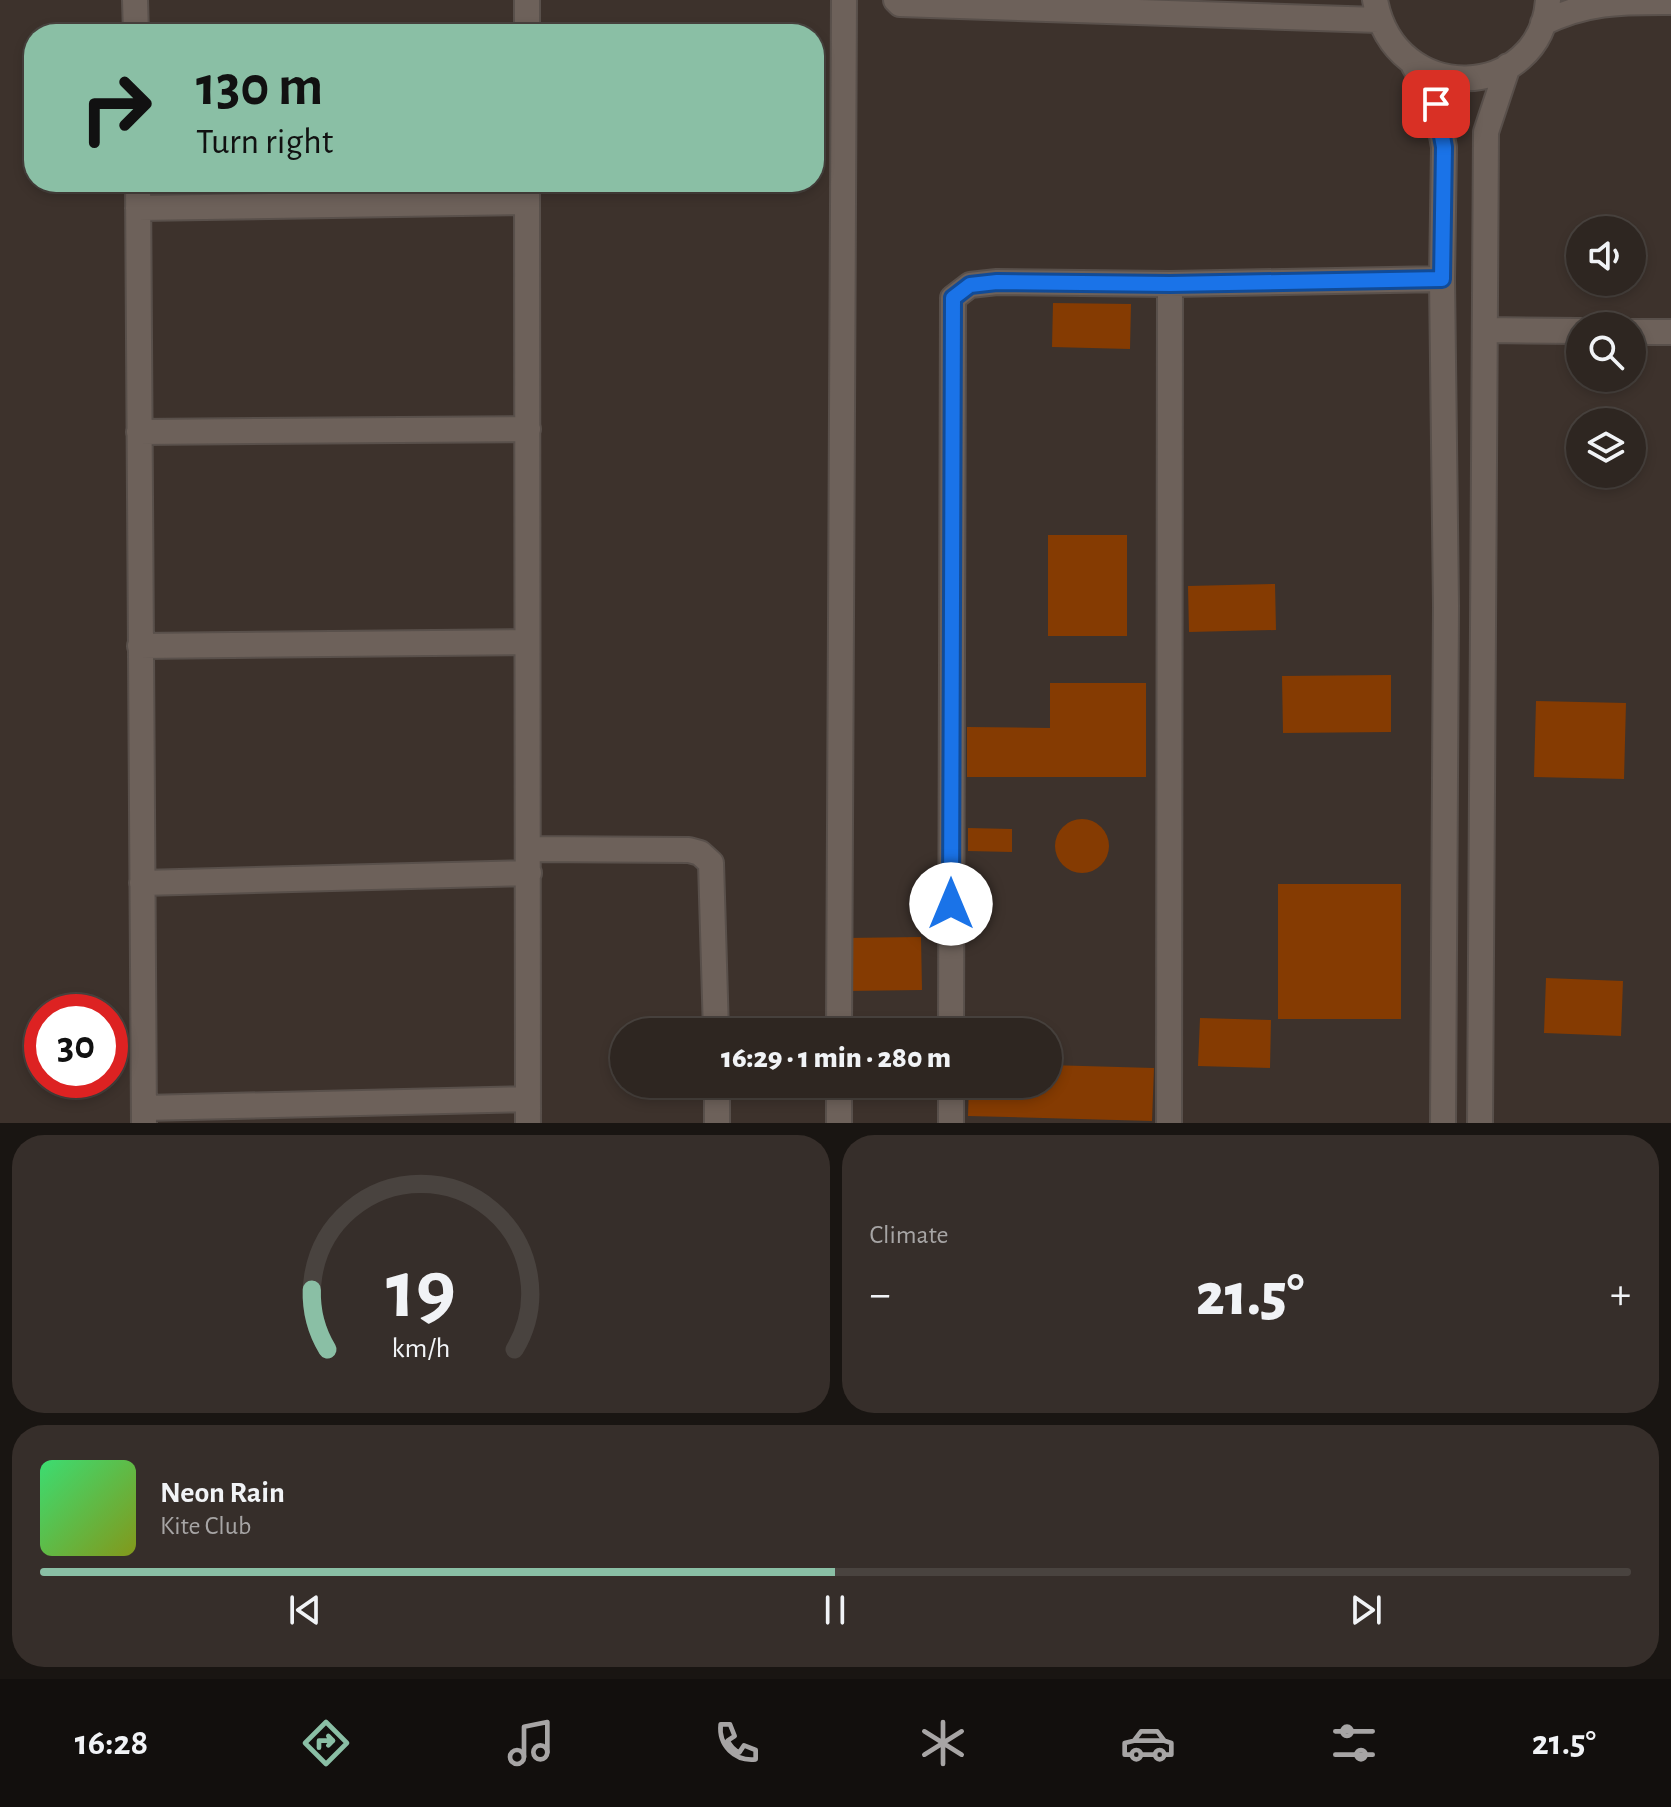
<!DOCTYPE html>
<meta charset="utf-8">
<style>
:root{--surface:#2e2621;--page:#362e2a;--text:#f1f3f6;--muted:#a7a5a5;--line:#49433f;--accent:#8abfa5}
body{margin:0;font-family:"Alegreya Sans",sans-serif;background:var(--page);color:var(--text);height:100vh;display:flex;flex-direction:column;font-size:30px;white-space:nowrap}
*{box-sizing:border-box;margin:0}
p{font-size:26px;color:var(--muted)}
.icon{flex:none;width:44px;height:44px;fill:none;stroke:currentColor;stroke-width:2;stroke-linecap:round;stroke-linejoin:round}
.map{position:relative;height:1123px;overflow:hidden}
.side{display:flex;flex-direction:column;gap:12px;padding:12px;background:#191512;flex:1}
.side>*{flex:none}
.top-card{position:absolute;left:24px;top:24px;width:800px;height:168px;border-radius:32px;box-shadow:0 4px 12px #0003,0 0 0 2px var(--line);background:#8abfa5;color:#111;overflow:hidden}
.buttons{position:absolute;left:1566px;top:216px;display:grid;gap:16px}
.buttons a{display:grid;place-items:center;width:80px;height:80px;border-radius:50%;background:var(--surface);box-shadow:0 4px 12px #0003,0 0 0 2px var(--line);font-size:40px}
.speed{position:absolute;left:24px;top:994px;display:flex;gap:16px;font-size:40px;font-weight:700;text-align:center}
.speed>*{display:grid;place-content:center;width:104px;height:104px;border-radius:50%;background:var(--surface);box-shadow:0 4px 12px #0003,0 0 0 2px var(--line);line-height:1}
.speed .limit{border:12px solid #d22;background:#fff;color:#111}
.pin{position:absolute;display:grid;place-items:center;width:68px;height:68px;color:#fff;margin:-34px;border-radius:16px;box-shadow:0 4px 12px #0006}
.me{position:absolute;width:88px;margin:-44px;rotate:0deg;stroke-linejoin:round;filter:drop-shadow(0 0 6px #0008)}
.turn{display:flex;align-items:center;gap:28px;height:168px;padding:0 40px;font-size:36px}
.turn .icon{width:104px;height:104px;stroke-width:2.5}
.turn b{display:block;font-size:56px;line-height:68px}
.big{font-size:60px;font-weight:800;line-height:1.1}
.side .widget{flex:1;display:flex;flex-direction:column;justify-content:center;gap:12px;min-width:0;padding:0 28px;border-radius:32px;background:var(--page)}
.side .dial{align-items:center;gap:0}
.dial svg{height:208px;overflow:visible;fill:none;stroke:var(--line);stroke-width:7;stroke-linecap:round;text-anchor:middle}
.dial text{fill:var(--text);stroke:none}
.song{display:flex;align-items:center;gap:24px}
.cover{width:96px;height:96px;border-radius:12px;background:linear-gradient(135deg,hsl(140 70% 55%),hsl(70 70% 35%))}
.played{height:8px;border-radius:4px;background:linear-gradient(90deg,var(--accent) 50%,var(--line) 50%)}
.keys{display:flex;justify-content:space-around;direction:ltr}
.heat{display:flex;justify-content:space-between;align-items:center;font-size:44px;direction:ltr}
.side .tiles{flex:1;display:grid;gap:12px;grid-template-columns:1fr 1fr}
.widget:last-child{grid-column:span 2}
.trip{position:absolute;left:610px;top:1018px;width:452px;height:80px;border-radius:40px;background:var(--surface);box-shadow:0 4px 12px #0003,0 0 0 2px var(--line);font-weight:800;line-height:80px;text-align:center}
.dock{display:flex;height:128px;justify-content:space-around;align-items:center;background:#120f0d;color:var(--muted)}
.dock .icon{width:56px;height:56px}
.dock .active{color:var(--accent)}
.dock b{font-size:36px;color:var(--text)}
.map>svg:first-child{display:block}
</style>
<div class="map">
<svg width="1671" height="1123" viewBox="0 0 1671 1123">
<rect width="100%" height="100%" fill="#3d322c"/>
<path fill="#853b02" d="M1053,303L1131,304L1130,349L1052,347Z
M1048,535H1127V636H1048Z
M1275,584L1276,630L1189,632L1188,586Z
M1391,675V732L1283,733L1282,676Z
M1050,683H1146V777H967V727L1050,728Z
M1536,701L1626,703L1624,779L1534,777Z
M1055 846a27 27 0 1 1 54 0a27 27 0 1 1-54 0Z
M968,828L1012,829V852L968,851Z
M1278,884H1401V1019H1278Z
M921,937L922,990L846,991L845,938Z
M1546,978L1623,981L1621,1036L1544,1033Z
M1200,1018L1271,1020L1270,1068L1198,1066Z
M1048,1065L1154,1068L1152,1121L968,1116L969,1084H1048Z"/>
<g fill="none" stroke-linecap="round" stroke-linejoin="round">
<g stroke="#59504b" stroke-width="28">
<path id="street" d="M135,0L136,34
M896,0L900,4L1378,20
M1375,0C1395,108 1541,101 1548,0
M1543,23C1588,1 1622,2 1671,2
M527,34V0
M1414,66L1436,104L1444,147L1442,279L1446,606L1443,1123
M138,182L144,1123
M527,182L528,1123
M138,208L527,202
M1487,330L1580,331
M1632,332H1671
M139,432L528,429
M140,646L525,642
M529,849L689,850L700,853L711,863L716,1032
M142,883L529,873
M839,1032L844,0
M951,1032L953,298L970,285L997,282L1170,284L1442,279
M717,1084V1123
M144,1108L528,1099
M839,1123V1084
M951,1123V1084
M1169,1123L1170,284
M1480,1123L1486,132L1508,66"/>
</g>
<use href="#street" stroke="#6d615a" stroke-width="24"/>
</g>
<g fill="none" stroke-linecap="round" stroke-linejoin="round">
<g stroke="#114b97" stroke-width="20">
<path id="route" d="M951,904L953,298L970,285L997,282L1170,284L1442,279L1444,147L1436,104"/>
</g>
<use href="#route" stroke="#1a73e8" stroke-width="14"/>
</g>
</svg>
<div class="buttons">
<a><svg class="icon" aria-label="sound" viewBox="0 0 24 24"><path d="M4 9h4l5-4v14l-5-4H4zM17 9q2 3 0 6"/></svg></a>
<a><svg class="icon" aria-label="search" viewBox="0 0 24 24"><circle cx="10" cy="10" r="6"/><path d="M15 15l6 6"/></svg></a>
<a><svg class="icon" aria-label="layers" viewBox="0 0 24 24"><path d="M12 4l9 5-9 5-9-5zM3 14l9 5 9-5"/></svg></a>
</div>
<div class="speed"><div class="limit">30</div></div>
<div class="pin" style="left:1436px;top:104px;background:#d93025"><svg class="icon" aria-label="arrive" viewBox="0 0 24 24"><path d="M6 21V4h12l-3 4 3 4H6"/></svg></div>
<svg class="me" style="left:951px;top:904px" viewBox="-20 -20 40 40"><circle r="19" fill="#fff"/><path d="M0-13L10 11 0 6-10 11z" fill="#1a73e8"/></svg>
<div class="trip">16:29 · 1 min · 280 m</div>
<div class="top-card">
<div class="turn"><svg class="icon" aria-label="right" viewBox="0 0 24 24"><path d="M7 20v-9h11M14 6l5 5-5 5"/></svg><div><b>130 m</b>Turn right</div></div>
</div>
</div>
<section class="side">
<div class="tiles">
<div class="widget dial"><svg viewBox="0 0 100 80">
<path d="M14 69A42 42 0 1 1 86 69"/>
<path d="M14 69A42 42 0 0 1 8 46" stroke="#8abfa5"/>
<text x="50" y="56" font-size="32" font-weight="700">19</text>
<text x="50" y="72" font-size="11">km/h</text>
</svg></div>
<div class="widget"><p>Climate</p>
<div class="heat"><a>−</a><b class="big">21.5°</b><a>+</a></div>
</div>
<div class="widget">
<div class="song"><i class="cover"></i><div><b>Neon Rain</b><p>Kite Club</p></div></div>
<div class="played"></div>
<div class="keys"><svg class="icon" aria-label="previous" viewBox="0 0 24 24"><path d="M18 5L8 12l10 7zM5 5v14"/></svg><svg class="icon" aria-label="pause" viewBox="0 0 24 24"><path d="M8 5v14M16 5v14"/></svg><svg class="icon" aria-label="next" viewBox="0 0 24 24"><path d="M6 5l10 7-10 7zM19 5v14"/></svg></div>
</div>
</div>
</section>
<nav class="dock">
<b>16:28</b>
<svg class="icon active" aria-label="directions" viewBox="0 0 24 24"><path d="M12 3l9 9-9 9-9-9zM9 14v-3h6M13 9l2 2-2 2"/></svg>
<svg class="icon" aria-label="music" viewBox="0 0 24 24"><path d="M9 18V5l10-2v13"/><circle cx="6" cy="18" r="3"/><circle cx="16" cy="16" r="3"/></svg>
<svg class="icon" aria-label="phone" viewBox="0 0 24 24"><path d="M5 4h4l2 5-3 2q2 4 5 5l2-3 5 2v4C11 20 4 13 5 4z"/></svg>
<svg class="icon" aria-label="climate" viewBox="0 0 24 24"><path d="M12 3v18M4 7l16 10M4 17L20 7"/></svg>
<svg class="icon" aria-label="car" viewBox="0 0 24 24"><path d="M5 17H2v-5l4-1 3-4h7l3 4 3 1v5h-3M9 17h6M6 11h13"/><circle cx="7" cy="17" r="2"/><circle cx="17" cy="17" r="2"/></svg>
<svg class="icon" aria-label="filters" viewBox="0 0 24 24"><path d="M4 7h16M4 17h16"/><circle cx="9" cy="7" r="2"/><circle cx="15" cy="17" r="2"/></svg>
<b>21.5°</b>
</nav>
